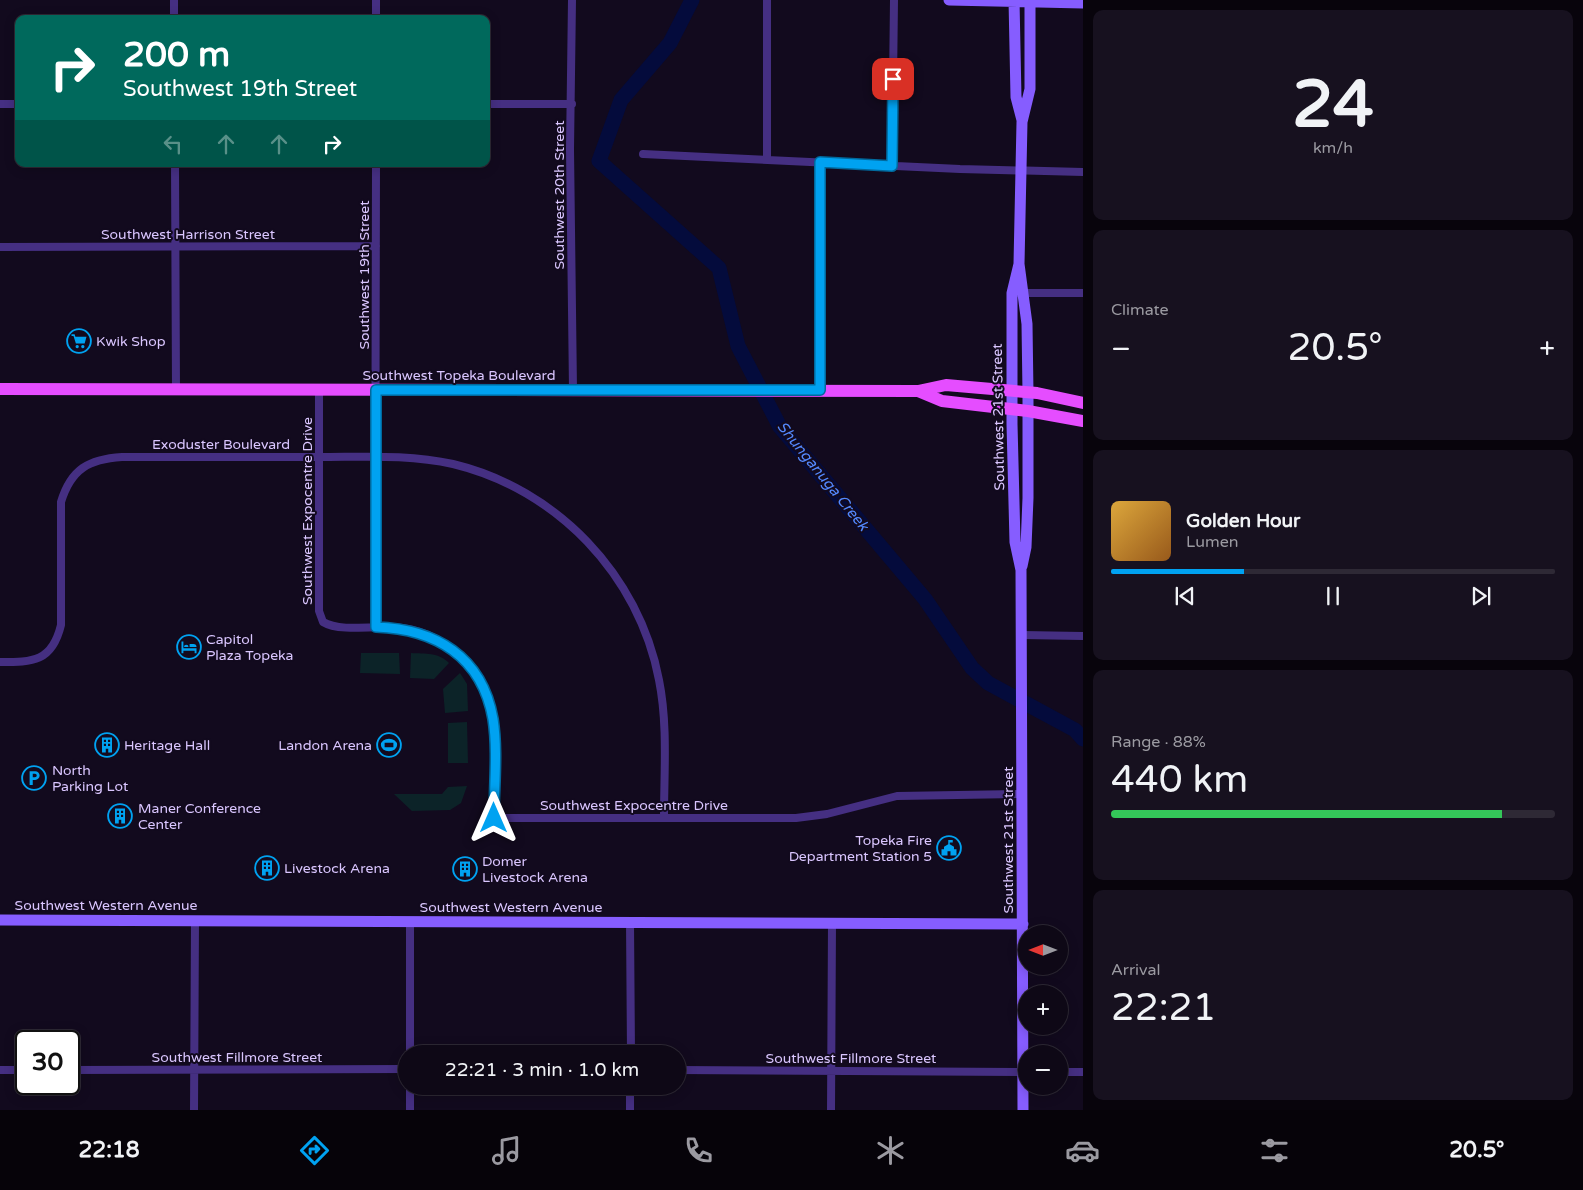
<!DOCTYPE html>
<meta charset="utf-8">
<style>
:root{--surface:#0e0816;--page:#17111f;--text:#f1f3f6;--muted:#9b9aa1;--line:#2e2935;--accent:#00a2f1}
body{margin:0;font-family:"Varela Round",sans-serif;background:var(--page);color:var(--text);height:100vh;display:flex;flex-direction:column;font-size:19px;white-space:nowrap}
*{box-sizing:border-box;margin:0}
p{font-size:16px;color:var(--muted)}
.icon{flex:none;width:28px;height:28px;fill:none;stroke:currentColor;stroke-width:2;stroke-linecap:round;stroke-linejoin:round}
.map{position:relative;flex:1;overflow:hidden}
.panel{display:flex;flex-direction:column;gap:10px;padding:10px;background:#08040c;width:500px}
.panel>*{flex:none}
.top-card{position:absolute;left:15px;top:15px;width:475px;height:152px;border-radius:10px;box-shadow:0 2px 12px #0003,0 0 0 1px var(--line);background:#00695c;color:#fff;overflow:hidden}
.needle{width:32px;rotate:270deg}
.fabs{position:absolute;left:1018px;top:925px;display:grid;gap:10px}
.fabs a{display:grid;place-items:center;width:50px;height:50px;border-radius:50%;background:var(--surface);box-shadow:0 2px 12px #0003,0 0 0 1px var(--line);font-size:25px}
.speed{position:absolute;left:15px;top:1030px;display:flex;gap:10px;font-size:25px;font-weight:700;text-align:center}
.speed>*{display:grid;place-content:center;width:65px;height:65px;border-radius:50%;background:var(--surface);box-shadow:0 2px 12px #0003,0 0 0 1px var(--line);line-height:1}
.speed .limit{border:2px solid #111;border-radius:8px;background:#fff;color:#111}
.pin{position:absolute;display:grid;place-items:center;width:42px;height:42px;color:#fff;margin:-21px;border-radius:10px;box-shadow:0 2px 8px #0006}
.me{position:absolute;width:55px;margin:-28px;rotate:0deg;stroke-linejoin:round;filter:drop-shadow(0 0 4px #0008)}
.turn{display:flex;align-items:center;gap:18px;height:105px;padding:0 25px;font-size:22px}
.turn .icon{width:65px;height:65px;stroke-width:2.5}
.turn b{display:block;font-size:35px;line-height:42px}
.lanes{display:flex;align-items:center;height:48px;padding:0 25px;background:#0003;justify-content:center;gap:25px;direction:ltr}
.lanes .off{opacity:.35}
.big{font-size:38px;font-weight:600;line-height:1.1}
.panel .card{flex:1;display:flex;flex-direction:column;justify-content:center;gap:8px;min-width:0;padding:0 18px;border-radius:10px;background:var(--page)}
.panel .dial{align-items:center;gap:0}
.dial b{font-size:65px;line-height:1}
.song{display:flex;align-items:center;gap:15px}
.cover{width:60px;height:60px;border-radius:8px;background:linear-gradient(135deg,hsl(40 70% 55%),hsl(30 70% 35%))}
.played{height:5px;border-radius:2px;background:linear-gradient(90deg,var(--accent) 30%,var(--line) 30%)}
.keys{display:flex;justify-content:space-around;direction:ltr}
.heat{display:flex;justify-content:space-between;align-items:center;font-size:28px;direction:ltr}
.charge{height:8px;border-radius:4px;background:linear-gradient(90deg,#34c759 88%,var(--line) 0)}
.trip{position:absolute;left:398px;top:1045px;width:288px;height:50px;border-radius:25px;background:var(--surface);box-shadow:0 2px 12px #0003,0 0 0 1px var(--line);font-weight:600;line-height:50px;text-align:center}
.tab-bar{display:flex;height:80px;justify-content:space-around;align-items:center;background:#060309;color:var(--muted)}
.tab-bar .icon{width:35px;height:35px}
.tab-bar .current{color:var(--accent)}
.tab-bar b{font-size:22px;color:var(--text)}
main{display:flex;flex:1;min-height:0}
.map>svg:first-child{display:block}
</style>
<main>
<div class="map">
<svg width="1083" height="1110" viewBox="0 0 1083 1110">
<rect width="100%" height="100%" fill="#120a1e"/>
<path fill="#0c2328" d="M361,653H399L400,674L360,673Z
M411,653C426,654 438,652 449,663L434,679L410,678Z
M460,673L467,684L468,711L445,713L443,689Z
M467,722L468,763H448V723Z
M467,786L461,803L450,810L412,811L394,794H442L448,787Z"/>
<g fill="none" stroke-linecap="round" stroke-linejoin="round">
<path stroke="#040b3c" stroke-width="15" d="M692,0L670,43L621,100L599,161L719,268L738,346L780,427L925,599L972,668L988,683L1075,730L1083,739"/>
<path stroke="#452f82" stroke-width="8" d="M376,0V19
M572,0L570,149L573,390
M767,0V160
M174,19V0
M0,104H19
M486,104H572
M643,154L960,169L1083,172
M175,164L176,390
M892,166L894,0
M0,247L376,246
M1019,293H1083
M319,390V611L323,622C339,632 375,626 395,627C416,629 438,637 454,651C505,693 494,759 494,818H796L827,814L897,796L1022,794
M820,390V162
M375,627L376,164
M1022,635L1083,636
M0,662C33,662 52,662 61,625V502C71,469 89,459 122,457C188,457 253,457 319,457C364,457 409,454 453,464C557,489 639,575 659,680C668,725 664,772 664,818
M410,921V1054
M630,922L631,1054
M0,1070H26
M69,1070L406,1069
M676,1070L1026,1072
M1059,1072H1083
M410,1086V1110
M194,1110L195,921
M630,1110V1086
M831,1110L832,923"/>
<path stroke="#865dff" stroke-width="11" d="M949,0L1083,3
M1014,0L1016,97L1022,120
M1019,264L1012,293V424L1015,542L1021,570L1023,1110
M1022,566L1026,547L1028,498V393L1027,324L1019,264L1022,122L1030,89V0
M0,920L1023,924"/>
<path stroke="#e54dff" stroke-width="12" d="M0,389L918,391L946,385L1037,393L1083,403
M918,391L942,401L1028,411L1083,421"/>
</g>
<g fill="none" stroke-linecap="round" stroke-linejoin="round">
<g stroke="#00699d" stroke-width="12">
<path id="route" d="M494,818C494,786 498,751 493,719C482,656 435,629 376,627V390H820V162L892,166L893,79"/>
</g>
<use href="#route" stroke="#00a2f1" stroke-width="9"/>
</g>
<defs>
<g id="supermarket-ring" transform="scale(1.25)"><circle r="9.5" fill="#120a1e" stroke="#00a2f1" stroke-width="1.5"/><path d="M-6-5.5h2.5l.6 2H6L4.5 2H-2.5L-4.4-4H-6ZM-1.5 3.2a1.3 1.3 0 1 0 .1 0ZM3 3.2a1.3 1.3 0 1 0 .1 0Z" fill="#00a2f1"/></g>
<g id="hotel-ring" transform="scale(1.25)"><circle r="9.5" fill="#120a1e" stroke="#00a2f1" stroke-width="1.5"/><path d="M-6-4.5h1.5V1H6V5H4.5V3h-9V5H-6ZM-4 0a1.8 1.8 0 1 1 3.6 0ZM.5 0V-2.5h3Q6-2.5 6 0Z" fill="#00a2f1"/></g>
<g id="building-ring" transform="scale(1.25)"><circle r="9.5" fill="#120a1e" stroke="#00a2f1" stroke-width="1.5"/><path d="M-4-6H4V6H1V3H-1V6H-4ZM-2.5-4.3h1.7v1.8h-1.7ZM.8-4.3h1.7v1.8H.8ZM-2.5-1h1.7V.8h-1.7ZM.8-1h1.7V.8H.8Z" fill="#00a2f1"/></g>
<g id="stadium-ring" transform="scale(1.25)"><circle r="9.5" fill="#120a1e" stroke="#00a2f1" stroke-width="1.5"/><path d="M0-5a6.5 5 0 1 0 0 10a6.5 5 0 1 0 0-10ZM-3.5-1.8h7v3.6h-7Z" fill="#00a2f1"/></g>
<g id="parking-ring" transform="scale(1.25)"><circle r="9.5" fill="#120a1e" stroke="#00a2f1" stroke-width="1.5"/><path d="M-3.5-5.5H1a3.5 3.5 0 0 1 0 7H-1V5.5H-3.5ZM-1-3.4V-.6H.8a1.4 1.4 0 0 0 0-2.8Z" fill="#00a2f1"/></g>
<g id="civic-ring" transform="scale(1.25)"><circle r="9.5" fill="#120a1e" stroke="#00a2f1" stroke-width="1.5"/><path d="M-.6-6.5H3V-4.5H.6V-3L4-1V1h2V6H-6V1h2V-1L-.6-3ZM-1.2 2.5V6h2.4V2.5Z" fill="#00a2f1"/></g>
</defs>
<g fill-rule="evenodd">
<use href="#supermarket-ring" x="79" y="341"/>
<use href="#hotel-ring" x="189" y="647"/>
<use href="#building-ring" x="107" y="745"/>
<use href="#stadium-ring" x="389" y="745"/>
<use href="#parking-ring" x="34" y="778"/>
<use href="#building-ring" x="120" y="816"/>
<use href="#civic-ring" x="949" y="848"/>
<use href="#building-ring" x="267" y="868"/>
<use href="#building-ring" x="465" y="869"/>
</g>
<g text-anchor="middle" stroke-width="4" stroke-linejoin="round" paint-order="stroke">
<g font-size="14" fill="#dac6ff" stroke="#120a1e">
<text transform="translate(559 195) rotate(-90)" y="5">Southwest 20th Street</text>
<text x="188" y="239">Southwest Harrison Street</text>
<text transform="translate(364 275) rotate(-90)" y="5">Southwest 19th Street</text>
<text x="459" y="380">Southwest Topeka Boulevard</text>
<text transform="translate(998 417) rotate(-91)" y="5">Southwest 21st Street</text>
<text x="221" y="449">Exoduster Boulevard</text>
<text transform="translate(307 511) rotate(-90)" y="5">Southwest Expocentre Drive</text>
<text x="634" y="810">Southwest Expocentre Drive</text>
<text transform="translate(1008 840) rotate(-90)" y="5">Southwest 21st Street</text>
<text x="106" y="910">Southwest Western Avenue</text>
<text x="511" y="912">Southwest Western Avenue</text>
<text x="237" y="1062">Southwest Fillmore Street</text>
<text x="851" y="1063">Southwest Fillmore Street</text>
</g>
<g font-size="14" fill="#dac6ff" stroke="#120a1e" text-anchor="start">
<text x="96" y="346">Kwik Shop</text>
<text x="206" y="644">Capitol<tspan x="206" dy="16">Plaza Topeka</tspan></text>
<text x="124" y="750">Heritage Hall</text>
<text x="372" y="750" text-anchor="end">Landon Arena</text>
<text x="52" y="775">North<tspan x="52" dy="16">Parking Lot</tspan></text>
<text x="138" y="813">Maner Conference<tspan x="138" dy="16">Center</tspan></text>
<text x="932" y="845" text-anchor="end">Topeka Fire<tspan x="932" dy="16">Department Station 5</tspan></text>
<text x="482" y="866">Domer<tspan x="482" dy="16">Livestock Arena</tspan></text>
<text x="284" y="873">Livestock Arena</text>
</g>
<g font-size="15" font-style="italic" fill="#5489ff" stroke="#120a1e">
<text transform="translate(823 476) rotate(51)" y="5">Shunganuga Creek</text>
</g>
</g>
</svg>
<div class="fabs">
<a><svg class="needle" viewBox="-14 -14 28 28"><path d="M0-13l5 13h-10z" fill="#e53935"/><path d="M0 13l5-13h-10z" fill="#9b9aa1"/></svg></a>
<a>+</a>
<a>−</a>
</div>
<div class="speed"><div class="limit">30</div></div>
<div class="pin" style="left:893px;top:79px;background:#d93025"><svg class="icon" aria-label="arrive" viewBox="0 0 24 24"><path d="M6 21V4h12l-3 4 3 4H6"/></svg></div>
<svg class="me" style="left:494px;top:818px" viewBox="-20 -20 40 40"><path d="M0-17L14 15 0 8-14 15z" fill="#00a2f1" stroke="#fff" stroke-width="4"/></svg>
<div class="trip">22:21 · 3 min · 1.0 km</div>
<div class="top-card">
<div class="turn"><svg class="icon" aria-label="right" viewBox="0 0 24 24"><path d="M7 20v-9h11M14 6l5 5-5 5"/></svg><div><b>200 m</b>Southwest 19th Street</div></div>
<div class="lanes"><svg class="icon off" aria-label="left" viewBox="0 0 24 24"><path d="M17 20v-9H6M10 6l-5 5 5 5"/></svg><svg class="icon off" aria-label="ahead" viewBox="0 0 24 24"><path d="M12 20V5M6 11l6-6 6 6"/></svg><svg class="icon off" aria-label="ahead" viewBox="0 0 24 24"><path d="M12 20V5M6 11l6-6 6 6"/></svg><svg class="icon" aria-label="right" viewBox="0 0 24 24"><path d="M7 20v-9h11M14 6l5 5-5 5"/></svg></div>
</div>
</div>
<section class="panel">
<div class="card dial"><b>24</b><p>km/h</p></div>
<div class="card"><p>Climate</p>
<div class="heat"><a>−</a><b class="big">20.5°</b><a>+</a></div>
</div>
<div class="card">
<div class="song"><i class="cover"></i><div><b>Golden Hour</b><p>Lumen</p></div></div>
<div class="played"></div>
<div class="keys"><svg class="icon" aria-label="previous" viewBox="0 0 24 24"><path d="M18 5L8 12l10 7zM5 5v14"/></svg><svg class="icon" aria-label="pause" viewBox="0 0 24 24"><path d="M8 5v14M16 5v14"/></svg><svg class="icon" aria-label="next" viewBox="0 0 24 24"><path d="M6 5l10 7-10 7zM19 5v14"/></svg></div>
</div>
<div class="card"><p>Range · 88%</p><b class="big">440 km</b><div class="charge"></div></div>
<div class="card"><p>Arrival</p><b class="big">22:21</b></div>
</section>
</main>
<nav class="tab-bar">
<b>22:18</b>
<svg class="icon current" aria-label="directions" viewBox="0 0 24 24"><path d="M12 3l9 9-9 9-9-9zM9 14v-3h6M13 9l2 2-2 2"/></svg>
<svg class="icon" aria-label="music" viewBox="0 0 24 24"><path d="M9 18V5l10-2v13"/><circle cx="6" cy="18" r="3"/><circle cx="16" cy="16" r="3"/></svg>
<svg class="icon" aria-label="phone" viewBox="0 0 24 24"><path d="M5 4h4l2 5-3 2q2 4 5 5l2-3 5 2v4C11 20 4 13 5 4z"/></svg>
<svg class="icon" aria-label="climate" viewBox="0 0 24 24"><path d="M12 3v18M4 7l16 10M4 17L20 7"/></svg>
<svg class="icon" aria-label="car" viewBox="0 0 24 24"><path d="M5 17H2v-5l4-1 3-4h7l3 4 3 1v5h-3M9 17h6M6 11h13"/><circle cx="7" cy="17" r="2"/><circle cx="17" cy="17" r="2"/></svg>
<svg class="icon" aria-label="filters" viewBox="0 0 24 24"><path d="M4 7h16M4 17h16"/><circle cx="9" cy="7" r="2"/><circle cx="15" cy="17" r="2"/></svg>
<b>20.5°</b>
</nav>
